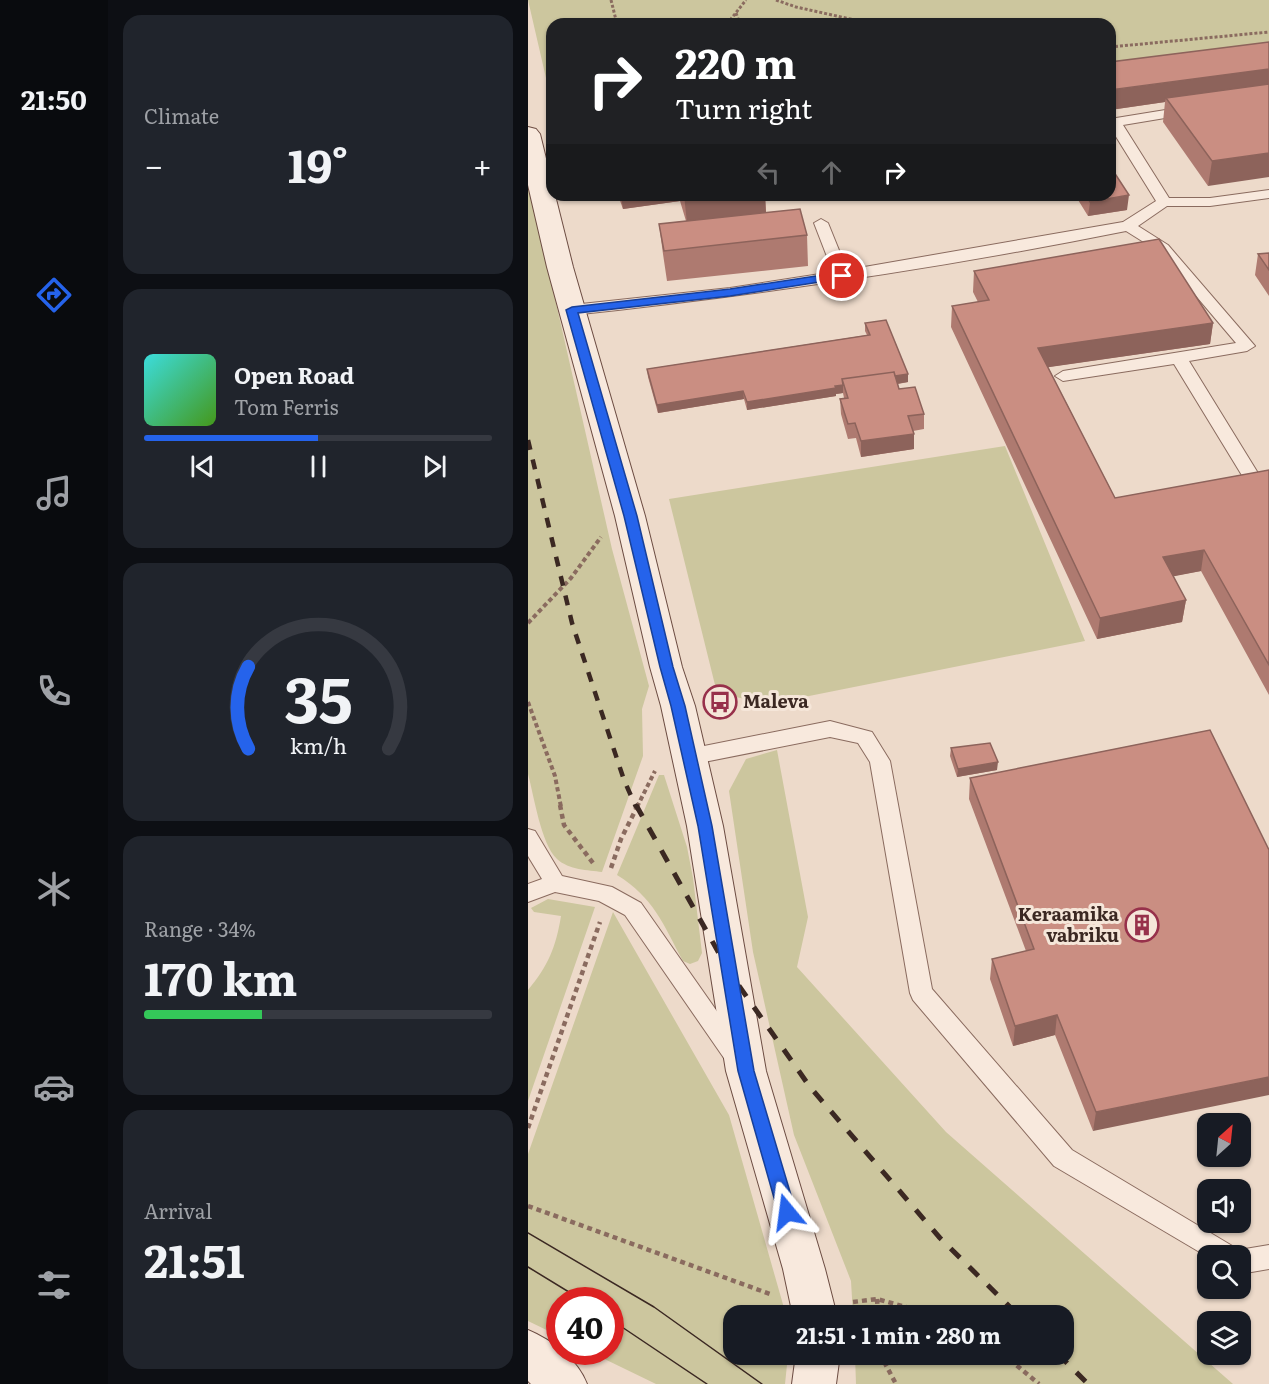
<!DOCTYPE html>
<meta charset="utf-8">
<style>
:root{--surface:#171b24;--page:#20242c;--text:#f1f3f6;--muted:#9ea1a6;--line:#363941;--accent:#2563eb}
body{margin:0;font-family:Literata,serif;background:var(--page);color:var(--text);height:100vh;display:flex;flex-direction:column;font-size:22px;white-space:nowrap}
*{box-sizing:border-box;margin:0}
p{font-size:20px;color:var(--muted)}
.icon{flex:none;width:33px;height:33px;fill:none;stroke:currentColor;stroke-width:2;stroke-linecap:round;stroke-linejoin:round}
.map{position:relative;flex:1;overflow:hidden}
.sheet{display:flex;flex-direction:column;gap:15px;padding:15px;background:#0d0f14;width:420px}
.sheet>*{flex:none}
.guide{position:absolute;left:18px;top:18px;width:570px;height:183px;border-radius:18px;box-shadow:0 2px 4px #0004;background:#202124;color:#fff;overflow:hidden}
.needle{width:39px;rotate:27deg}
.tools{position:absolute;left:669px;top:1113px;display:grid;gap:12px}
.tools a{display:grid;place-items:center;width:54px;height:54px;border-radius:12px;background:var(--surface);box-shadow:0 2px 4px #0004;font-size:30px}
.speed{position:absolute;left:18px;top:1287px;display:flex;gap:12px;font-size:30px;font-weight:700;text-align:center}
.speed>*{display:grid;place-content:center;width:78px;height:78px;border-radius:50%;background:var(--surface);box-shadow:0 2px 4px #0004;line-height:1}
.speed .limit{border:9px solid #d22;background:#fff;color:#111}
.pin{position:absolute;display:grid;place-items:center;width:51px;height:51px;color:#fff;margin:-26px;border:3px solid #fff;border-radius:50%;box-shadow:0 2px 6px #0007}
.me{position:absolute;width:66px;margin:-33px;rotate:344deg;stroke-linejoin:round;filter:drop-shadow(0 0 4px #0008)}
.turn{display:flex;align-items:center;gap:21px;height:126px;padding:0 30px;font-size:27px}
.turn .icon{width:78px;height:78px;stroke-width:2.5}
.turn b{display:block;font-size:42px;line-height:51px}
.lanes{display:flex;align-items:center;height:57px;padding:0 30px;background:#0003;justify-content:center;gap:30px;direction:ltr}
.lanes .off{opacity:.35}
.big{font-size:45px;font-weight:700;line-height:1.1}
.sheet .card{flex:1;display:flex;flex-direction:column;justify-content:center;gap:9px;min-width:0;padding:0 21px;border-radius:18px;background:var(--page)}
.sheet .dial{align-items:center;gap:0}
.dial svg{height:156px;overflow:visible;fill:none;stroke:var(--line);stroke-width:7;stroke-linecap:round;text-anchor:middle}
.dial text{fill:var(--text);stroke:none}
.song{display:flex;align-items:center;gap:18px}
.cover{width:72px;height:72px;border-radius:9px;background:linear-gradient(135deg,hsl(180 70% 55%),hsl(100 70% 35%))}
.played{height:6px;border-radius:3px;background:linear-gradient(90deg,var(--accent) 50%,var(--line) 50%)}
.keys{display:flex;justify-content:space-around;direction:ltr}
.heat{display:flex;justify-content:space-between;align-items:center;font-size:33px;direction:ltr}
.charge{height:9px;border-radius:4px;background:linear-gradient(90deg,#34c759 34%,var(--line) 0)}
.trip{position:absolute;left:195px;top:1305px;width:351px;height:60px;border-radius:18px;background:var(--surface);box-shadow:0 2px 4px #0004;font-weight:700;line-height:60px;text-align:center}
main{display:flex;flex:1;min-height:0}
.dock{display:flex;flex-direction:column;width:108px;justify-content:space-around;align-items:center;background:#090b0e;color:var(--muted)}
.dock .icon{width:42px;height:42px}
.dock .on{color:var(--accent)}
.dock b{font-size:27px;color:var(--text)}
.map>svg:first-child{display:block}
</style>
<main>
<nav class="dock">
<b>21:50</b>
<svg class="icon on" aria-label="directions" viewBox="0 0 24 24"><path d="M12 3l9 9-9 9-9-9zM9 14v-3h6M13 9l2 2-2 2"/></svg>
<svg class="icon" aria-label="music" viewBox="0 0 24 24"><path d="M9 18V5l10-2v13"/><circle cx="6" cy="18" r="3"/><circle cx="16" cy="16" r="3"/></svg>
<svg class="icon" aria-label="phone" viewBox="0 0 24 24"><path d="M5 4h4l2 5-3 2q2 4 5 5l2-3 5 2v4C11 20 4 13 5 4z"/></svg>
<svg class="icon" aria-label="climate" viewBox="0 0 24 24"><path d="M12 3v18M4 7l16 10M4 17L20 7"/></svg>
<svg class="icon" aria-label="car" viewBox="0 0 24 24"><path d="M5 17H2v-5l4-1 3-4h7l3 4 3 1v5h-3M9 17h6M6 11h13"/><circle cx="7" cy="17" r="2"/><circle cx="17" cy="17" r="2"/></svg>
<svg class="icon" aria-label="filters" viewBox="0 0 24 24"><path d="M4 7h16M4 17h16"/><circle cx="9" cy="7" r="2"/><circle cx="15" cy="17" r="2"/></svg>
</nav>
<section class="sheet">
<div class="card"><p>Climate</p>
<div class="heat"><a>−</a><b class="big">19°</b><a>+</a></div>
</div>
<div class="card">
<div class="song"><i class="cover"></i><div><b>Open Road</b><p>Tom Ferris</p></div></div>
<div class="played"></div>
<div class="keys"><svg class="icon" aria-label="previous" viewBox="0 0 24 24"><path d="M18 5L8 12l10 7zM5 5v14"/></svg><svg class="icon" aria-label="pause" viewBox="0 0 24 24"><path d="M8 5v14M16 5v14"/></svg><svg class="icon" aria-label="next" viewBox="0 0 24 24"><path d="M6 5l10 7-10 7zM19 5v14"/></svg></div>
</div>
<div class="card dial"><svg viewBox="0 0 100 80">
<path d="M14 69A42 42 0 1 1 86 69"/>
<path d="M14 69A42 42 0 0 1 14 27" stroke="#2563eb"/>
<text x="50" y="56" font-size="32" font-weight="700">35</text>
<text x="50" y="72" font-size="11">km/h</text>
</svg></div>
<div class="card"><p>Range · 34%</p><b class="big">170 km</b><div class="charge"></div></div>
<div class="card"><p>Arrival</p><b class="big">21:51</b></div>
</section>
<div class="map">
<svg width="741" height="1384" viewBox="0 0 741 1384">
<rect width="100%" height="100%" fill="#eddaca"/>
<path fill="#ccc69e" d="M0,0H741V43L582,63V24H24V104Z
M0,180L84,549L121,686L114,709L115,756L74,872C60,870 41,870 29,859C13,844 6,796 0,774Z
M477,446L557,641L241,704L189,693L141,499Z
M249,750L280,917L269,967L418,1132L705,1384H328L327,1355L536,1354V1316L325,1315L323,1281L266,1135L225,952L201,791L218,759Z
M131,775H136L159,847L165,878L174,953L170,961L162,964L155,961C135,924 126,898 89,875Z
M20,899L67,907L0,1101V990C20,966 28,947 33,916L6,912L3,908Z
M85,912L201,1115L258,1315L206,1316V1354L260,1355L257,1384H128L62,1352H82V1300H32L31,1336L0,1321V1154Z"/>
<g fill="none" stroke-linecap="round" stroke-linejoin="round">
<g stroke="#8a6b5f" stroke-width="2">
<path id="lane" d="M662,106L669,110L667,113L595,125L641,198H682L741,190V198L682,206H639L610,226L640,245L727,346L719,351L661,361L733,478L730,482H718L646,364L535,381L527,376L535,371L708,343L630,251L598,231C414,268 230,295 44,315L36,310L44,305L202,288L305,272L286,223L293,219L300,223L319,270L595,222L628,201L582,127V119Z
M302,721L344,732L362,761L404,989L544,1150L711,1250L741,1245V1269L712,1274V1256L680,1257L526,1166L385,1000L382,993L342,762L330,743L302,737L161,765L154,762L151,757L154,752L161,749Z
M0,829L7,831L34,876L84,887L113,903L214,1047L218,1054L214,1061L206,1064L198,1061L97,915L71,901L27,892L0,902V884L14,879L0,856Z"/>
</g>
<g stroke="#6c4c42" stroke-width="2">
<path id="secondary" d="M0,127L8,129L12,134L24,183V195H27L45,267L117,516L154,667L167,706L195,826L238,1071L297,1269L309,1316H265L255,1269L198,1071L159,826L133,706L122,667L87,516L19,267L0,185Z
M0,1330C24,1340 50,1360 59,1384H3L0,1381Z
M268,1354H312L308,1384H264Z"/>
</g>
<path stroke="#8a6b5f" stroke-width="3" stroke-dasharray="3 2" stroke-linecap="butt" d="M83,0L89,24
M248,0L268,7L345,24
M208,13L212,24
M199,24L218,0
M582,47L741,32"/>
<path stroke="#8a6b5f" stroke-width="4" stroke-dasharray="4.5 3" stroke-linecap="butt" d="M0,623L43,578L73,537
M0,702L27,776L33,807
M109,807L127,771"/>
<path stroke="#8a6b5f" stroke-width="4.5" stroke-dasharray="5 4" stroke-linecap="butt" d="M32,805L36,825L65,863
M83,868L93,839L110,805
M0,1128L72,922
M0,1206L242,1294
M349,1299L350,1316
M325,1302L349,1299L410,1316
M352,1354L368,1384
M475,1354L511,1384"/>
<use href="#lane" fill="#f8e9dd" fill-rule="evenodd"/>
<use href="#secondary" fill="#f8e9dd" fill-rule="evenodd"/>
<path stroke="#3b2822" stroke-width="1.5" d="M0,1233L126,1307L234,1384
M0,1267L54,1300
M82,1319L179,1384"/>
<path stroke="#3b2822" stroke-width="4.5" stroke-dasharray="10 10" stroke-linecap="butt" d="M0,440L44,623L96,780L108,807"/>
<path stroke="#3b2822" stroke-width="5" stroke-dasharray="13 13" stroke-linecap="butt" d="M108,805L202,973L282,1087L412,1238L491,1316
M530,1354L560,1384"/>
</g>
<path fill="#ae7a70" d="M741,42L680,186L635,122L637,102L582,110Z
M90,195H237L238,213L279,235L280,266L139,281L135,254L131,224L158,221L152,201L95,209Z
M547,195H582L599,210L560,216Z
M741,253V296L727,275L730,254Z
M446,271L685,323L682,344L520,367L587,498L741,470V695L673,571L645,576L658,600L654,622L569,639L423,327L424,306L450,302L445,292Z
M337,323L380,374V382L370,384L371,389L396,414V429L385,431L386,434V449L333,457L328,438L320,439L313,414L312,399L316,398L315,393L308,394V396L219,410L216,399L130,413L120,377L119,369L339,335L337,331Z
M682,730L565,1131L527,1035L485,1046L462,979L464,959L498,951L441,799L442,778Z
M423,748L469,770L429,777L422,756Z"/>
<path fill="#8d635b" d="M741,69V89L638,98L637,102L582,110V90Z
M741,153V177L680,186L684,161Z
M93,195H152V201L95,209Z
M156,195H237L238,213L159,223Z
M601,195L599,210L560,216L562,202Z
M685,323L682,344L508,369L510,348Z
M380,374V382L318,392L316,384Z
M315,385V393L308,394V396L219,410V402Z
M215,391L216,399L130,413L129,405Z
M386,434V449L333,457V441Z
M676,550L673,571L632,579L635,557Z
M658,600L654,622L569,639L572,618Z
M470,762L469,770L429,777L430,769Z
M529,1015L527,1035L485,1046L487,1026Z
M741,1077V1095L565,1131L568,1112Z"/>
<path fill="#ca8e82" stroke="#8d635b" stroke-width="1.5" d="M741,42V69L582,90V62Z
M741,84V153L684,161L638,98Z
M582,166L601,195L562,202L558,195H582Z
M272,209L279,235L136,251L131,224Z
M631,239L685,323L510,348L587,498L741,470V665L676,550L635,557L658,600L572,618L424,306L461,300L446,271Z
M741,253V270L730,254Z
M358,320L380,374L367,376L366,372L314,379L315,385L307,386L308,388L219,402L215,391L129,405L119,369L342,335L337,323Z
M366,372L371,389L387,387L396,414L380,416L386,434L333,441L327,423L320,424L312,399L320,398L314,379Z
M682,730L741,850V1077L568,1112L529,1015L487,1026L464,959L506,949L442,778Z
M462,743L470,762L430,769L423,748Z"/>
<path fill="#2563eb" stroke="#184099" stroke-width="1.5" d="M314,272L319,276L317,278L202,296L50,313L109,516L145,667L157,706L184,826L226,1071L268,1212L265,1217L259,1220L253,1217L250,1212L210,1071L170,826L143,706L132,667L96,516L38,310L44,307L202,289Z"/>
<defs>
<g id="bus-ring" transform="scale(1.725)"><circle r="9.5" fill="#f5e6d9" stroke="#97314b" stroke-width="1.5"/><path d="M-5-6H5V4H4V6H2V4H-2V6H-4V4H-5ZM-3.5-4V0h7V-4ZM-3.5 1.2v1.5H-2V1.2ZM2 1.2v1.5H3.5V1.2Z" fill="#97314b"/></g>
<g id="building-ring" transform="scale(1.725)"><circle r="9.5" fill="#f5e6d9" stroke="#97314b" stroke-width="1.5"/><path d="M-4-6H4V6H1V3H-1V6H-4ZM-2.5-4.3h1.7v1.8h-1.7ZM.8-4.3h1.7v1.8H.8ZM-2.5-1h1.7V.8h-1.7ZM.8-1h1.7V.8H.8Z" fill="#97314b"/></g>
</defs>
<g fill-rule="evenodd">
<use href="#bus-ring" x="192" y="702"/>
<use href="#building-ring" x="614" y="925"/>
</g>
<g text-anchor="middle" stroke-width="6" stroke-linejoin="round" paint-order="stroke">
<g font-size="18" font-weight="bold" fill="#3b2822" stroke="#f5e6d9" text-anchor="start">
<text x="215" y="708">Maleva</text>
<text x="591" y="921" text-anchor="end">Keraamika<tspan x="591" dy="21">vabriku</tspan></text>
</g>
</g>
</svg>
<div class="tools">
<a><svg class="needle" viewBox="-14 -14 28 28"><path d="M0-13l5 13h-10z" fill="#e53935"/><path d="M0 13l5-13h-10z" fill="#9ea1a6"/></svg></a>
<a><svg class="icon" aria-label="sound" viewBox="0 0 24 24"><path d="M4 9h4l5-4v14l-5-4H4zM17 9q2 3 0 6"/></svg></a>
<a><svg class="icon" aria-label="search" viewBox="0 0 24 24"><circle cx="10" cy="10" r="6"/><path d="M15 15l6 6"/></svg></a>
<a><svg class="icon" aria-label="layers" viewBox="0 0 24 24"><path d="M12 4l9 5-9 5-9-5zM3 14l9 5 9-5"/></svg></a>
</div>
<div class="speed"><div class="limit">40</div></div>
<div class="pin" style="left:314px;top:276px;background:#d93025"><svg class="icon" aria-label="arrive" viewBox="0 0 24 24"><path d="M6 21V4h12l-3 4 3 4H6"/></svg></div>
<svg class="me" style="left:259px;top:1212px" viewBox="-20 -20 40 40"><path d="M0-17L14 15 0 8-14 15z" fill="#2563eb" stroke="#fff" stroke-width="4"/></svg>
<div class="trip">21:51 · 1 min · 280 m</div>
<div class="guide">
<div class="turn"><svg class="icon" aria-label="right" viewBox="0 0 24 24"><path d="M7 20v-9h11M14 6l5 5-5 5"/></svg><div><b>220 m</b>Turn right</div></div>
<div class="lanes"><svg class="icon off" aria-label="left" viewBox="0 0 24 24"><path d="M17 20v-9H6M10 6l-5 5 5 5"/></svg><svg class="icon off" aria-label="ahead" viewBox="0 0 24 24"><path d="M12 20V5M6 11l6-6 6 6"/></svg><svg class="icon" aria-label="right" viewBox="0 0 24 24"><path d="M7 20v-9h11M14 6l5 5-5 5"/></svg></div>
</div>
</div>
</main>
